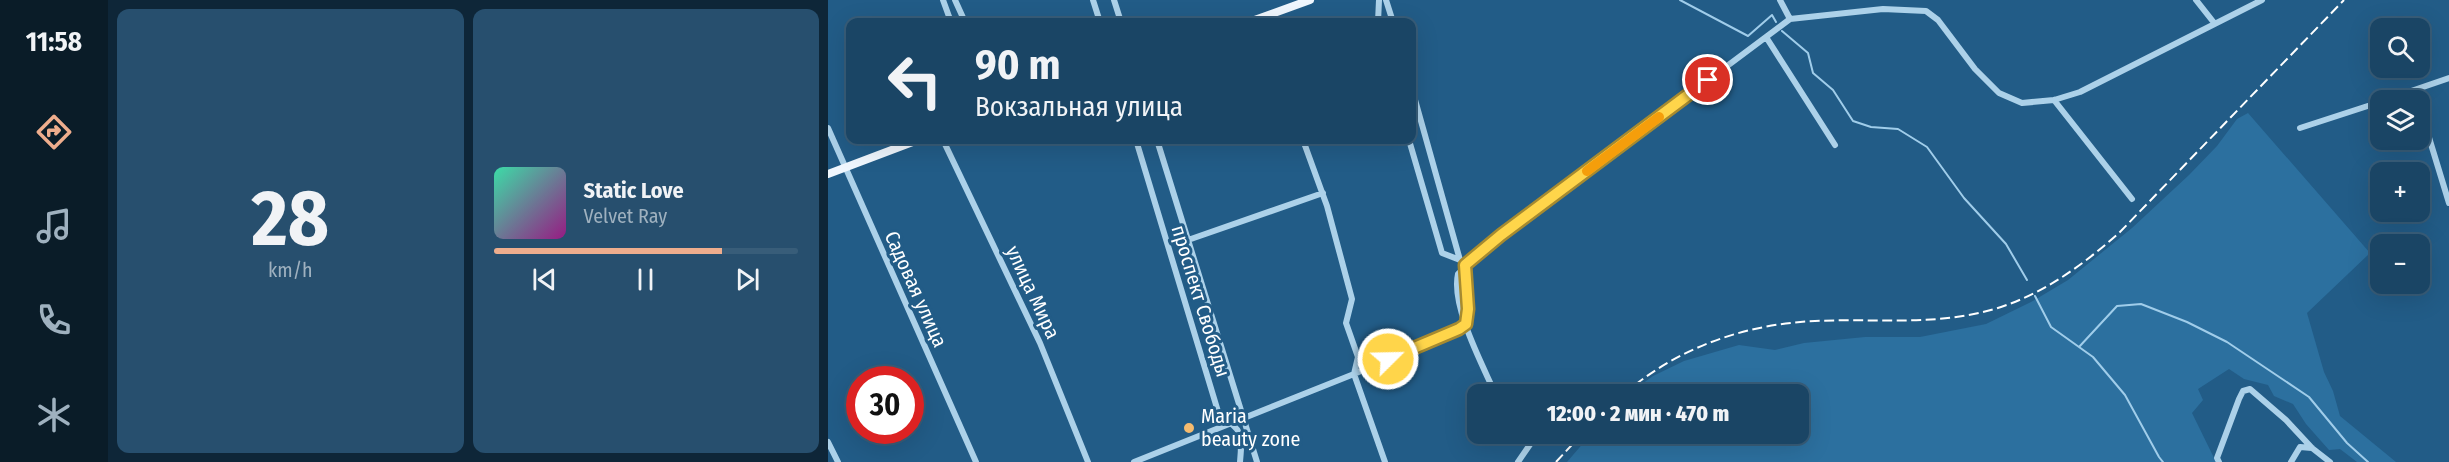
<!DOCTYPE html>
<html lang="ru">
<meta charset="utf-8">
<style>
:root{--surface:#1a4565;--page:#274f6e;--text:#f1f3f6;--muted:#9fb1bf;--line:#385d79;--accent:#eead8d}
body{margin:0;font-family:"Fira Sans Condensed",sans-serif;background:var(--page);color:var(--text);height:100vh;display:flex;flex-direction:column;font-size:22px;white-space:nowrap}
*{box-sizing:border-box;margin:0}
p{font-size:20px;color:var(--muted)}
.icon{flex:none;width:33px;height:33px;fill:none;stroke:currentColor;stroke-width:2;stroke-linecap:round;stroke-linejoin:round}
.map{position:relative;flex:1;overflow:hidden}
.panel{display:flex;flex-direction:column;gap:9px;padding:9px;background:#0e2638;width:720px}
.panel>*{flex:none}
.banner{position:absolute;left:18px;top:18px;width:570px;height:126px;border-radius:12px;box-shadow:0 6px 24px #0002,0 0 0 2px var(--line);background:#1a4565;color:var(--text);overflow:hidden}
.buttons{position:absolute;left:1542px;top:18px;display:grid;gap:12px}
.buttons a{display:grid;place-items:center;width:60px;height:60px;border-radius:12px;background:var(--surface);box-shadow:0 6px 24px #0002,0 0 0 2px var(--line);font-size:30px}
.speed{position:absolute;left:18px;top:366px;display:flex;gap:12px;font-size:30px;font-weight:700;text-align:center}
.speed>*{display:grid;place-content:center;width:78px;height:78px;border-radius:50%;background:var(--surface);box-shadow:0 6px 24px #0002,0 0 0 2px var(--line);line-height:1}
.speed .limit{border:9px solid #d22;background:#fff;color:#111}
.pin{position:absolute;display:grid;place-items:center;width:51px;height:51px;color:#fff;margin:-26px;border:3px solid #fff;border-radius:50%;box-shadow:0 2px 6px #0007}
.me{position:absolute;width:66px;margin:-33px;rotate:67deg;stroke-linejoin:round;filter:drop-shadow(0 0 4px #0008)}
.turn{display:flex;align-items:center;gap:21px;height:126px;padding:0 30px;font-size:27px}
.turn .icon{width:78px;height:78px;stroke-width:2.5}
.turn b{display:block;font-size:42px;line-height:51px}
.panel .tile{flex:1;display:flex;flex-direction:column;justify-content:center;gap:9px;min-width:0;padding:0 21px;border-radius:12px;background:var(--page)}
.panel .dial{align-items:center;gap:0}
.dial b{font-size:78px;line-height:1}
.song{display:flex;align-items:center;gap:18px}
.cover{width:72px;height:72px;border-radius:9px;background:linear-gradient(135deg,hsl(160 70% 55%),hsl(310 70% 35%))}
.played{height:6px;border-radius:3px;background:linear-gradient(90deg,var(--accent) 75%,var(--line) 75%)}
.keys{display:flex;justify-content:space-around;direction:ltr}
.panel .tiles{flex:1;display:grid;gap:9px;grid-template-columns:repeat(2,1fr)}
.trip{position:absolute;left:639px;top:384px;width:342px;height:60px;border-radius:12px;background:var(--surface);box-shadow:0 6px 24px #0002,0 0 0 2px var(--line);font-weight:800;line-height:60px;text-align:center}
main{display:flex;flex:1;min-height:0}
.tabs{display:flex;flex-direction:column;width:108px;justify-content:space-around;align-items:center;background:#0a1c28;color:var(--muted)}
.tabs .icon{width:42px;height:42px}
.tabs .on{color:var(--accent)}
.tabs b{font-size:27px;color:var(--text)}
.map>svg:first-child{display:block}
</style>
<main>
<nav class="tabs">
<b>11:58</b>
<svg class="icon on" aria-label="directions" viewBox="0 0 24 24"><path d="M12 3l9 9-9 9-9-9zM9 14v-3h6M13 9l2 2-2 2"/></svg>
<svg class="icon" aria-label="music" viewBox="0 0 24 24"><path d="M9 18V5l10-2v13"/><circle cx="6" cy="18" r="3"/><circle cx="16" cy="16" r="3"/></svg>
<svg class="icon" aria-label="phone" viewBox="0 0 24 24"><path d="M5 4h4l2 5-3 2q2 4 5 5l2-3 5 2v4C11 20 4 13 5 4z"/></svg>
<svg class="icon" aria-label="climate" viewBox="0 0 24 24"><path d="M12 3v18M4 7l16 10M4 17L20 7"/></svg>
</nav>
<section class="panel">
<div class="tiles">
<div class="tile dial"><b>28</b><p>km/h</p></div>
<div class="tile">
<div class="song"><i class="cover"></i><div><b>Static Love</b><p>Velvet Ray</p></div></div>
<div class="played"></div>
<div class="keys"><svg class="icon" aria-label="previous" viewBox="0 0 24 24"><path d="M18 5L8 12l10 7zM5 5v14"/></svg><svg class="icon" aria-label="pause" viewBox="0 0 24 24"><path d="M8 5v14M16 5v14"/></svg><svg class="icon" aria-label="next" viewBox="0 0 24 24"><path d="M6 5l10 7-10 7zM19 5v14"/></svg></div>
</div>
</div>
</section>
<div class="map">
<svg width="1621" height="462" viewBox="0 0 1621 462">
<rect width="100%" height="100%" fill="#225c87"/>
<path fill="#2c709f" d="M1420,113L1542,253L1479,313L1496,372L1505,391L1512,416L1568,462H1529L1512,449L1501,450L1478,424L1465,404L1446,396L1440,385L1416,379L1401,369L1370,389L1375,400L1364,413L1388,462H739L763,434H970V394H800L825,376L856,361L911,345L947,350L976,343L1037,337H1092L1158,324L1203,302L1240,280L1304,228L1361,175L1389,146L1409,119Z"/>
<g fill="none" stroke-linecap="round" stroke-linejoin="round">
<path stroke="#a0cdea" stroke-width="2" d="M852,0L920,36L944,15L948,22
M954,31L980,53L985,73L1005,90L1025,121L1043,127L1070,129L1099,147L1136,198L1178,244L1199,280
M1207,296L1223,327L1265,357L1297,395L1331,457L1335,462
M1251,347L1289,306L1313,304L1359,322L1399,342L1481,397L1519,443L1540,462"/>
<path stroke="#acd1e9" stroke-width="6" d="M115,0L123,22
M127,0L137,22
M265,0L272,22
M286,0L293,22
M558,0L565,22
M952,0L962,19
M1368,0L1387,24
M550,22L551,0
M938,37L1007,145
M584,89L632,260
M1586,91L1589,100
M1226,100L1304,199
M1557,100L1621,78
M1592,108L1621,203
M0,128L148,462
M1472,128L1552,102
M115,140L212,343L260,462
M308,140L392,418C416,427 414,439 412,462
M329,140L429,462
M475,140L499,206L524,299L518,323L530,357L526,374L557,462
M581,140L614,253L632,260L637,265L640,309L638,320
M360,240L495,193
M672,394L666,391C653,362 623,305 630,274L673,235L962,19L1055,9L1098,11L1110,20L1147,69L1171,93L1194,103L1226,100L1252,92L1434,0
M0,442L10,462
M306,462L526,374L631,329L638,324
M690,462L703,443L701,434
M1391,462L1389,458L1411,399L1415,391L1422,389L1458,420L1484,448L1502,462
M1463,462L1472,447L1484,448"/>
<path stroke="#f0f7fe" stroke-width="8" d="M421,22L482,0
M0,174L90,140"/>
<path stroke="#fff" stroke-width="2" stroke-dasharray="10 4.5" stroke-linecap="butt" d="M796,394C849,348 917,324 987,321C1050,318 1111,327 1173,307C1218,292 1256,264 1291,233L1516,0
M728,462L754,434"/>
</g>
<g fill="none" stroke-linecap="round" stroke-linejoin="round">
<g stroke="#a68a30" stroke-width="15">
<path id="route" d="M560,359L631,329L638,324L640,309L637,265L673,235L880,80"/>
</g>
<use href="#route" stroke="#ffd54a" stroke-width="10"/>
<path stroke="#f59e0b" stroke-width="10" d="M759,171L831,117"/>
</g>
<circle fill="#f5bb6f" stroke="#225c87" stroke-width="2" cx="361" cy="428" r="6"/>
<g text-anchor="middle" stroke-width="6" stroke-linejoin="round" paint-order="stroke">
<g font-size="20" fill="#fff" stroke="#225c87">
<text transform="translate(88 289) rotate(66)" y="7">Садовая улица</text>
<text transform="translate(205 292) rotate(65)" y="7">улица Мира</text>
<text transform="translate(373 301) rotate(73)" y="7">проспект Свободы</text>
</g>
<g font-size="20" fill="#fff" stroke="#225c87" text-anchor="start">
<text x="373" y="423">Maria<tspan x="373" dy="23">beauty zone</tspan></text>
</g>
</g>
</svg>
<div class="buttons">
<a><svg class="icon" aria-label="search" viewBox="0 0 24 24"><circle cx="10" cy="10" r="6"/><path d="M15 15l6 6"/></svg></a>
<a><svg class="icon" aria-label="layers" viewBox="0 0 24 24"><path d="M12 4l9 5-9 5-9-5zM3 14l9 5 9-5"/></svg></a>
<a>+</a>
<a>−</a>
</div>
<div class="speed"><div class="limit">30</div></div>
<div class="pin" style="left:880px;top:80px;background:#d93025"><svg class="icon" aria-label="arrive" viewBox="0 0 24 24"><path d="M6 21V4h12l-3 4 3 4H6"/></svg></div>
<svg class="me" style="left:560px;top:359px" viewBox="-20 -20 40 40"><circle r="17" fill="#ffd54a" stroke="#fff" stroke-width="3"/><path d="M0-11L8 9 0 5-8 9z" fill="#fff"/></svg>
<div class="trip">12:00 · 2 мин · 470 m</div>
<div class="banner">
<div class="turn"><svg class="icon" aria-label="left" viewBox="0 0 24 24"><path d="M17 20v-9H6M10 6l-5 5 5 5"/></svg><div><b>90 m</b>Вокзальная улица</div></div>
</div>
</div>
</main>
